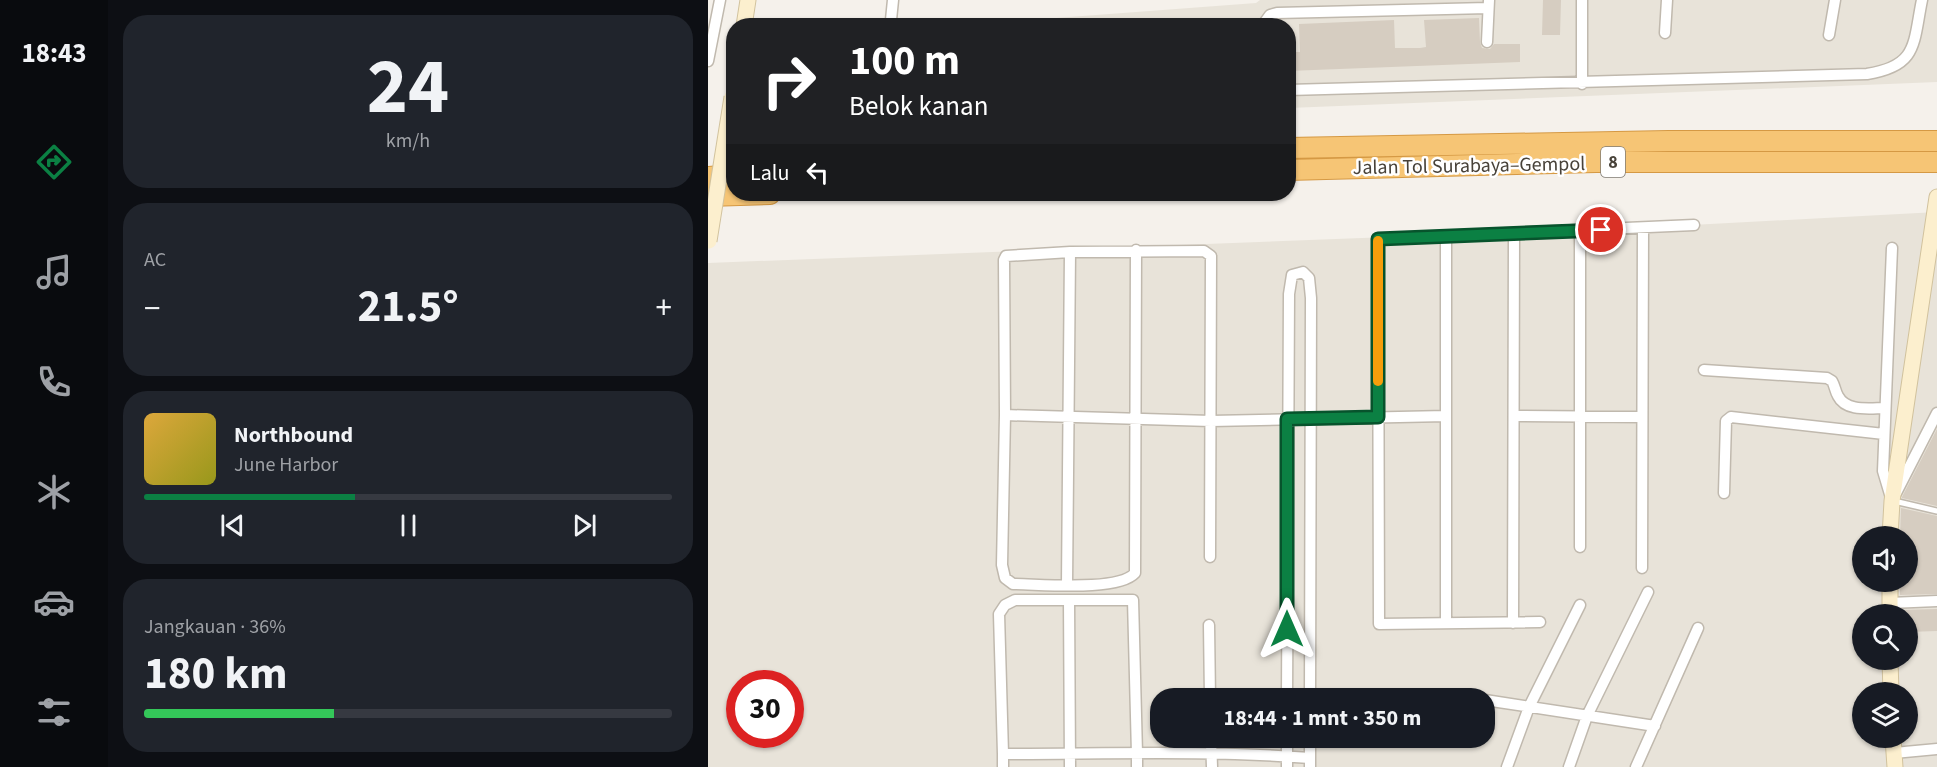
<!DOCTYPE html>
<html lang="id">
<meta charset="utf-8">
<style>
:root{--surface:#171b24;--page:#20242c;--text:#f1f3f6;--muted:#9ea1a6;--line:#363941;--accent:#0b8043}
body{margin:0;font-family:"Source Sans 3",sans-serif;background:var(--page);color:var(--text);height:100vh;display:flex;flex-direction:column;font-size:22px;white-space:nowrap}
*{box-sizing:border-box;margin:0}
p{font-size:20px;color:var(--muted)}
.icon{flex:none;width:33px;height:33px;fill:none;stroke:currentColor;stroke-width:2;stroke-linecap:round;stroke-linejoin:round}
.map{position:relative;flex:1;overflow:hidden}
.side{display:flex;flex-direction:column;gap:15px;padding:15px;background:#0d0f14;width:600px}
.side>*{flex:none}
.hud{position:absolute;left:18px;top:18px;width:570px;height:183px;border-radius:24px;box-shadow:0 2px 4px #0004;background:#202124;color:#fff;overflow:hidden}
.buttons{position:absolute;left:1144px;top:526px;display:grid;gap:12px}
.buttons a{display:grid;place-items:center;width:66px;height:66px;border-radius:50%;background:var(--surface);box-shadow:0 2px 4px #0004;font-size:30px}
.speed{position:absolute;left:18px;top:670px;display:flex;gap:12px;font-size:30px;font-weight:700;text-align:center}
.speed>*{display:grid;place-content:center;width:78px;height:78px;border-radius:50%;background:var(--surface);box-shadow:0 2px 4px #0004;line-height:1}
.speed .limit{border:9px solid #d22;background:#fff;color:#111}
.pin{position:absolute;display:grid;place-items:center;width:51px;height:51px;color:#fff;margin:-26px;border:3px solid #fff;border-radius:50%;box-shadow:0 2px 6px #0007}
.me{position:absolute;width:66px;margin:-33px;rotate:0deg;stroke-linejoin:round;filter:drop-shadow(0 0 4px #0008)}
.turn{display:flex;align-items:center;gap:21px;height:126px;padding:0 24px;font-size:27px}
.turn .icon{width:78px;height:78px;stroke-width:2.5}
.turn b{display:block;font-size:42px;line-height:51px}
.then{display:flex;align-items:center;height:57px;padding:0 24px;background:#0003;gap:12px;font-size:22px}
.big{font-size:45px;font-weight:700;line-height:1.1}
.side .tile{flex:1;display:flex;flex-direction:column;justify-content:center;gap:9px;min-width:0;padding:0 21px;border-radius:24px;background:var(--page)}
.side .dial{align-items:center;gap:0}
.dial b{font-size:78px;line-height:1}
.song{display:flex;align-items:center;gap:18px}
.cover{width:72px;height:72px;border-radius:9px;background:linear-gradient(135deg,hsl(40 70% 55%),hsl(60 70% 35%))}
.played{height:6px;border-radius:3px;background:linear-gradient(90deg,var(--accent) 40%,var(--line) 40%)}
.keys{display:flex;justify-content:space-around;direction:ltr}
.heat{display:flex;justify-content:space-between;align-items:center;font-size:33px;direction:ltr}
.charge{height:9px;border-radius:4px;background:linear-gradient(90deg,#34c759 36%,var(--line) 0)}
.trip{position:absolute;left:442px;top:688px;width:345px;height:60px;border-radius:24px;background:var(--surface);box-shadow:0 2px 4px #0004;font-weight:700;line-height:60px;text-align:center}
main{display:flex;flex:1;min-height:0}
.dock{display:flex;flex-direction:column;width:108px;justify-content:space-around;align-items:center;background:#090b0e;color:var(--muted)}
.dock .icon{width:42px;height:42px}
.dock .current{color:var(--accent)}
.dock b{font-size:27px;color:var(--text)}
.map>svg:first-child{display:block}
</style>
<main>
<nav class="dock">
<b>18:43</b>
<svg class="icon current" aria-label="directions" viewBox="0 0 24 24"><path d="M12 3l9 9-9 9-9-9zM9 14v-3h6M13 9l2 2-2 2"/></svg>
<svg class="icon" aria-label="music" viewBox="0 0 24 24"><path d="M9 18V5l10-2v13"/><circle cx="6" cy="18" r="3"/><circle cx="16" cy="16" r="3"/></svg>
<svg class="icon" aria-label="phone" viewBox="0 0 24 24"><path d="M5 4h4l2 5-3 2q2 4 5 5l2-3 5 2v4C11 20 4 13 5 4z"/></svg>
<svg class="icon" aria-label="climate" viewBox="0 0 24 24"><path d="M12 3v18M4 7l16 10M4 17L20 7"/></svg>
<svg class="icon" aria-label="car" viewBox="0 0 24 24"><path d="M5 17H2v-5l4-1 3-4h7l3 4 3 1v5h-3M9 17h6M6 11h13"/><circle cx="7" cy="17" r="2"/><circle cx="17" cy="17" r="2"/></svg>
<svg class="icon" aria-label="filters" viewBox="0 0 24 24"><path d="M4 7h16M4 17h16"/><circle cx="9" cy="7" r="2"/><circle cx="15" cy="17" r="2"/></svg>
</nav>
<section class="side">
<div class="tile dial"><b>24</b><p>km/h</p></div>
<div class="tile"><p>AC</p>
<div class="heat"><a>−</a><b class="big">21.5°</b><a>+</a></div>
</div>
<div class="tile">
<div class="song"><i class="cover"></i><div><b>Northbound</b><p>June Harbor</p></div></div>
<div class="played"></div>
<div class="keys"><svg class="icon" aria-label="previous" viewBox="0 0 24 24"><path d="M18 5L8 12l10 7zM5 5v14"/></svg><svg class="icon" aria-label="pause" viewBox="0 0 24 24"><path d="M8 5v14M16 5v14"/></svg><svg class="icon" aria-label="next" viewBox="0 0 24 24"><path d="M6 5l10 7-10 7zM19 5v14"/></svg></div>
</div>
<div class="tile"><p>Jangkauan · 36%</p><b class="big">180 km</b><div class="charge"></div></div>
</section>
<div class="map">
<svg width="1229" height="767" viewBox="0 0 1229 767">
<rect width="100%" height="100%" fill="#f5f1eb"/>
<path fill="#e8e3d9" fill-rule="evenodd" d="M552,0H1229V82L581,108L580,26H243L548,3Z
M1229,212V767H0V263L965,226ZM1155,537H1200V582H1155ZM1155,615H1200V660H1155ZM32,684H82V735H32ZM1155,693H1200V738H1155ZM453,699H777V738H453Z"/>
<path fill="#d6cdc1" d="M835,0H853L852,35H834Z
M771,18L772,42L774,48L782,49L786,44H812V62L580,71V52H592L591,24L686,20L687,48H712L718,47L716,20Z
M1229,429V506L1194,498V497Z
M1193,508L1229,516V594L1192,595V582H1200V537H1192Z
M1229,609V631L1200,632V615H1192V610Z"/>
<g fill="none" stroke-linecap="round" stroke-linejoin="round">
<g stroke="#c0b9ae" stroke-width="8">
<path id="lane" d="M1186,501L1229,511"/>
</g>
<g stroke="#c0b9ae" stroke-width="13">
<path id="street" d="M183,20L185,0
M554,26L562,15L569,13L780,8
M957,33L959,0
M1121,35L1127,0
M779,42L781,0
M0,61L12,0
M874,84V0
M580,90L1159,74C1210,66 1205,44 1214,0
M872,230V547
M738,236V623
M1184,248L1175,471L1184,501
M996,370L1119,378L1124,381C1127,386 1127,391 1130,396C1138,412 1162,408 1177,408
M297,415L294,565L297,578L305,584C332,584 410,592 427,573L428,250
M806,416L934,417
M1016,493L1018,421L1023,417L1176,434
M1188,493L1229,413
M502,557L503,256L496,251L362,252L298,256L296,260L297,415L503,421L738,416
M934,568L935,228
M359,584L362,252
M361,600L362,767
M1182,603L1229,601
M832,622L671,624L670,239L986,225
M805,623L806,233
M501,625L502,699
M579,699L581,294L584,275L595,272L601,278L603,298L602,699
M777,700L947,726
M503,738L504,767
M1186,753L1229,749
M295,754V767
M429,767V754L425,600H307L297,605L291,614L295,754C397,754 501,750 602,758
M579,767V738
M602,767V738
M799,767L821,707L872,605
M861,767L879,716L940,592
M928,767L990,628"/>
</g>
<g stroke="#d1c29d" stroke-width="17">
<path id="secondary" d="M36,26L40,0
M1182,537L1184,501L1229,197
M1182,582V615
M1182,660L1183,693
M1185,738L1187,767"/>
</g>
<g stroke="#d59944" stroke-width="22">
<path id="highway" d="M580,148L960,141H1229
M580,170L888,162H1229
M0,177L26,175
M0,196L62,194"/>
</g>
<use href="#lane" stroke="#fff" stroke-width="5"/>
<use href="#street" stroke="#fff" stroke-width="10"/>
<use href="#secondary" stroke="#fcefce" stroke-width="15"/>
<use href="#highway" stroke="#f6c575" stroke-width="20"/>
<g stroke="#d1c29d" stroke-width="17" stroke-linecap="butt">
<path id="secondary-bridge" d="M1,241L24,97"/>
</g>
<use href="#secondary-bridge" stroke="#fcefce" stroke-width="15"/>
</g>
<g fill="none" stroke-linecap="round" stroke-linejoin="round">
<g stroke="#07532c" stroke-width="15">
<path id="route" d="M579,629V419L670,417V239L893,230"/>
</g>
<use href="#route" stroke="#0b8043" stroke-width="10"/>
<path stroke="#f59e0b" stroke-width="10" d="M670,241V381"/>
</g>
<g text-anchor="middle" stroke-width="5" stroke-linejoin="round" paint-order="stroke">
<rect fill="#fff" stroke="#7f7b74" stroke-width="1.5" x="893" y="147" width="24" height="30" rx="4.5"/>
<g font-size="18" font-weight="bold" fill="#484239">
<text x="905" y="168">8</text>
</g>
<g font-size="20" fill="#484239" stroke="#fff">
<text transform="translate(761 165) rotate(-1)" y="7">Jalan Tol Surabaya–Gempol</text>
</g>
</g>
</svg>
<div class="buttons">
<a><svg class="icon" aria-label="sound" viewBox="0 0 24 24"><path d="M4 9h4l5-4v14l-5-4H4zM17 9q2 3 0 6"/></svg></a>
<a><svg class="icon" aria-label="search" viewBox="0 0 24 24"><circle cx="10" cy="10" r="6"/><path d="M15 15l6 6"/></svg></a>
<a><svg class="icon" aria-label="layers" viewBox="0 0 24 24"><path d="M12 4l9 5-9 5-9-5zM3 14l9 5 9-5"/></svg></a>
</div>
<div class="speed"><div class="limit">30</div></div>
<div class="pin" style="left:893px;top:230px;background:#d93025"><svg class="icon" aria-label="arrive" viewBox="0 0 24 24"><path d="M6 21V4h12l-3 4 3 4H6"/></svg></div>
<svg class="me" style="left:579px;top:629px" viewBox="-20 -20 40 40"><path d="M0-17L14 15 0 8-14 15z" fill="#0b8043" stroke="#fff" stroke-width="4"/></svg>
<div class="trip">18:44 · 1 mnt · 350 m</div>
<div class="hud">
<div class="turn"><svg class="icon" aria-label="right" viewBox="0 0 24 24"><path d="M7 20v-9h11M14 6l5 5-5 5"/></svg><div><b>100 m</b>Belok kanan</div></div>
<div class="then">Lalu<svg class="icon" aria-label="left" viewBox="0 0 24 24"><path d="M17 20v-9H6M10 6l-5 5 5 5"/></svg></div>
</div>
</div>
</main>
